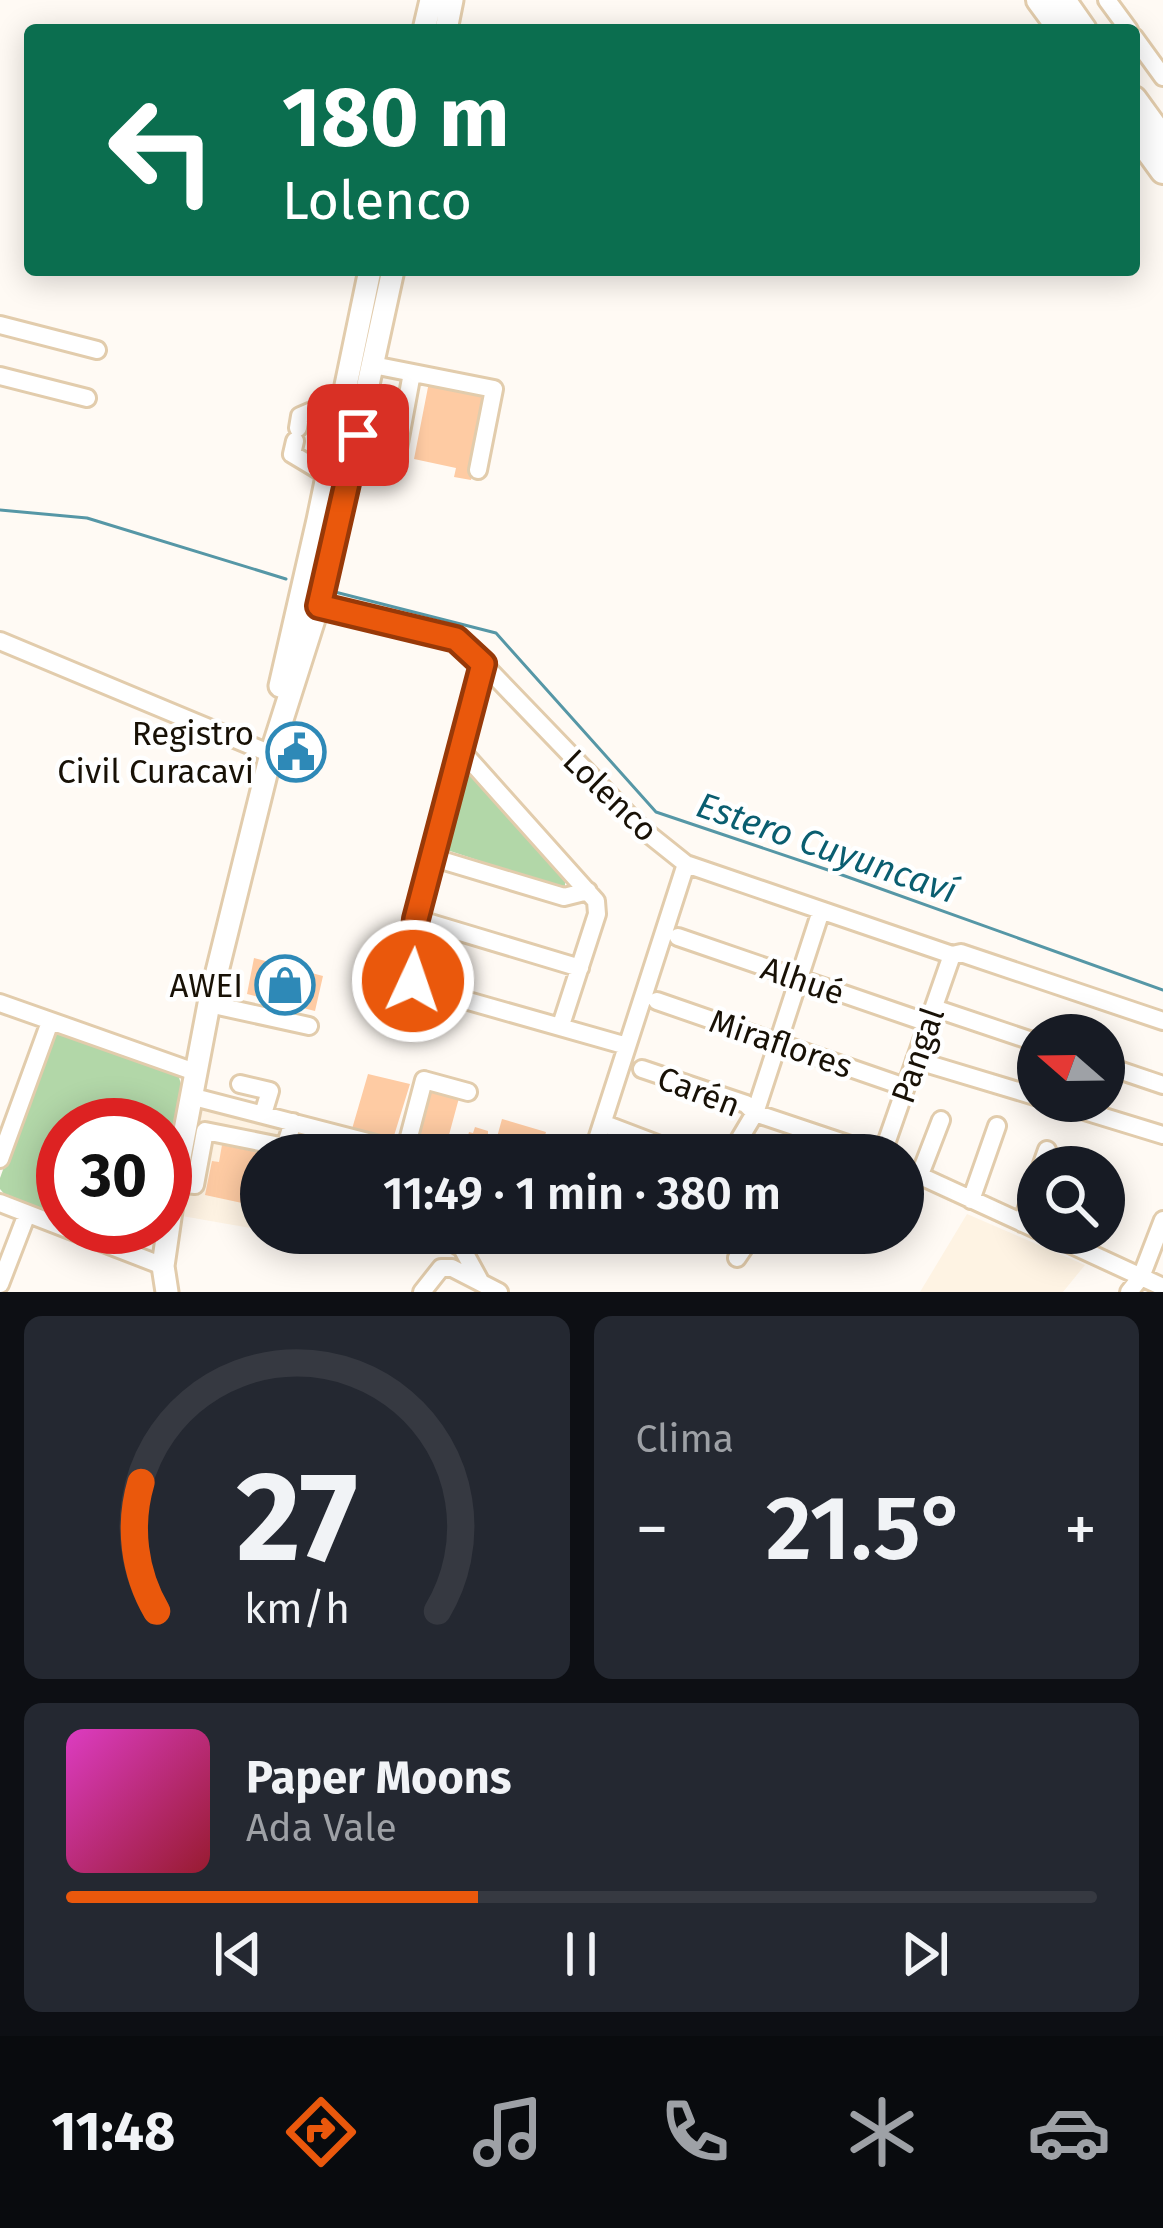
<!DOCTYPE html>
<html lang="es">
<meta charset="utf-8">
<style>
:root{--surface:#171b24;--page:#242831;--text:#f1f3f6;--muted:#9ea1a6;--line:#363941;--accent:#ea580c}
body{margin:0;font-family:"Fira Sans",sans-serif;background:var(--page);color:var(--text);height:100vh;display:flex;flex-direction:column;font-size:45px;white-space:nowrap}
*{box-sizing:border-box;margin:0}
p{font-size:39px;color:var(--muted)}
.icon{flex:none;width:66px;height:66px;fill:none;stroke:currentColor;stroke-width:2;stroke-linecap:round;stroke-linejoin:round}
.map{position:relative;height:1292px;overflow:hidden}
.drawer{display:flex;flex-direction:column;gap:24px;padding:24px;background:#0d0f14;flex:1}
.drawer>*{flex:none}
.top-card{position:absolute;left:24px;top:24px;width:1116px;height:252px;border-radius:12px;box-shadow:0 6px 30px #0003;background:#0b6e4f;color:#fff;overflow:hidden}
.needle{width:78px;rotate:290deg}
.controls{position:absolute;left:1017px;top:1014px;display:grid;gap:24px}
.controls a{display:grid;place-items:center;width:108px;height:108px;border-radius:50%;background:var(--surface);box-shadow:0 6px 30px #0003;font-size:60px}
.speed{position:absolute;left:36px;top:1098px;display:flex;gap:24px;font-size:60px;font-weight:700;text-align:center}
.speed>*{display:grid;place-content:center;width:156px;height:156px;border-radius:50%;background:var(--surface);box-shadow:0 6px 30px #0003;line-height:1}
.speed .limit{border:18px solid #d22;background:#fff;color:#111}
.pin{position:absolute;display:grid;place-items:center;width:102px;height:102px;color:#fff;margin:-51px;border-radius:24px;box-shadow:0 6px 18px #0006}
.me{position:absolute;width:132px;margin:-66px;rotate:3deg;stroke-linejoin:round;filter:drop-shadow(0 0 9px #0008)}
.turn{display:flex;align-items:center;gap:42px;height:252px;padding:0 60px;font-size:54px}
.turn .icon{width:156px;height:156px;stroke-width:2.5}
.turn b{display:block;font-size:84px;line-height:102px}
.big{font-size:90px;font-weight:600;line-height:1.1}
.drawer .widget{flex:1;display:flex;flex-direction:column;justify-content:center;gap:18px;min-width:0;padding:0 42px;border-radius:18px;background:var(--page)}
.drawer .dial{align-items:center;gap:0}
.dial svg{height:312px;overflow:visible;fill:none;stroke:var(--line);stroke-width:7;stroke-linecap:round;text-anchor:middle}
.dial text{fill:var(--text);stroke:none}
.song{display:flex;align-items:center;gap:36px}
.cover{width:144px;height:144px;border-radius:18px;background:linear-gradient(135deg,hsl(310 70% 55%),hsl(350 70% 35%))}
.played{height:12px;border-radius:6px;background:linear-gradient(90deg,var(--accent) 40%,var(--line) 40%)}
.keys{display:flex;justify-content:space-around;direction:ltr}
.heat{display:flex;justify-content:space-between;align-items:center;font-size:66px;direction:ltr}
.drawer .tiles{flex:1;display:grid;gap:24px;grid-template-columns:1fr 1fr}
.widget:last-child{grid-column:span 2}
.trip{position:absolute;left:240px;top:1134px;width:684px;height:120px;border-radius:60px;background:var(--surface);box-shadow:0 6px 30px #0003;font-weight:600;line-height:120px;text-align:center}
.tab-bar{display:flex;height:192px;justify-content:space-around;align-items:center;background:#090b0e;color:var(--muted)}
.tab-bar .icon{width:84px;height:84px}
.tab-bar .selected{color:var(--accent)}
.tab-bar b{font-size:54px;color:var(--text)}
.map>svg:first-child{display:block}
</style>
<div class="map">
<svg width="1163" height="1292" viewBox="0 0 1163 1292">
<rect width="100%" height="100%" fill="#fffaf4"/>
<path fill="#fef3e3" d="M200,1109L349,1149L348,1155H261V1230L182,1216Z
M967,1214L1085,1265L1063,1292H920Z"/>
<path fill="#b2d7a8" d="M466,767L565,878V889L444,849Z
M66,1033L178,1074L183,1091L165,1197V1125H63V1218L6,1196L0,1189V1178L52,1034Z"/>
<g fill="none" stroke-linecap="round" stroke-linejoin="round">
<path stroke="#5697a6" stroke-width="3" d="M0,510L87,518L286,579
M335,592L496,633L656,812L831,871L1163,990"/>
</g>
<path fill="#fecba3" d="M429,382L489,394L471,480L454,477L456,468L414,459Z
M254,958L323,976L315,1011L247,994Z
M368,1074L410,1084L393,1139L352,1129Z
M424,1089L459,1098L446,1146L412,1138Z
M502,1119L546,1132L539,1155H492Z
M475,1127L488,1131V1136L490,1137L485,1155L464,1150L469,1132L473,1133Z
M222,1145L261,1153V1207L205,1195L212,1161L219,1162Z"/>
<g fill="none" stroke-linecap="round" stroke-linejoin="round">
<g stroke="#e2ccac" stroke-width="22">
<path id="minor" d="M1107,0L1129,30
M1134,37L1163,77
M0,325L97,350
M373,365L494,389L478,470
M0,376L87,398
M298,428L300,416L344,397
M295,441L292,454L327,475
M350,470L370,448L397,454L412,373
M309,608L319,606L449,637L463,643L641,828L686,864L952,955L961,953L1163,1021
M0,641L271,754
M483,664L417,919L412,978L418,986L426,989L627,1046
M460,749L596,901L597,914L561,1025
M431,857L564,897L588,891
M417,919L580,968
M678,937L928,1023
M657,1001L905,1087
M0,1003L195,1072
M209,1004L309,1026
M934,1008L1038,1043
M915,1060L1038,1097
M1104,1065L1163,1085
M642,1069L746,1104L755,1113L880,1155
M240,1084L270,1091L263,1114
M190,1096L418,1155
M1052,1101L1163,1135
M610,1126L686,1155
M285,1147L314,1155
M405,1152L424,1080L468,1092
M592,1155L686,864
M730,1155L755,1113L821,911
M805,1155L819,1135
M882,1155L952,955
M0,1159L50,1022
M1041,1167L1047,1150
M903,1168L1038,1230
M919,1177L941,1120
M175,1183L195,1185L205,1131L285,1147L293,1122
M971,1200L997,1126
M0,1203L163,1266
M1022,1223L1038,1176
M437,1233L462,1248L480,1281
M1046,1233L1163,1287
M737,1258L754,1233
M0,1284L27,1214
M422,1292L441,1268H452L499,1292
M1129,1292L1141,1277L1163,1220"/>
</g>
<g stroke="#e2ccac" stroke-width="27">
<path id="major" d="M424,30L431,0
M446,30L452,0
M280,686L318,520L370,270
M167,1292L163,1266L175,1183L209,1004L271,754L323,591L393,270"/>
</g>
<g stroke="#e2ccac" stroke-width="30">
<path id="highway" d="M1039,0L1061,30
M1063,0L1084,30
M1134,99L1163,139
M1134,131L1163,171"/>
</g>
<use href="#minor" stroke="#fff" stroke-width="16"/>
<use href="#major" stroke="#fff" stroke-width="21"/>
<use href="#highway" stroke="#fff" stroke-width="24"/>
</g>
<g fill="none" stroke-linecap="round" stroke-linejoin="round">
<g stroke="#983908" stroke-width="30">
<path id="route" d="M358,435L319,606L456,639L483,664L416,919L411,970L413,981"/>
</g>
<use href="#route" stroke="#ea580c" stroke-width="21"/>
</g>
<defs>
<g id="civic-ring" transform="scale(3)"><circle r="9.5" fill="#fff" stroke="#2e89b7" stroke-width="1.5"/><path d="M-.6-6.5H3V-4.5H.6V-3L4-1V1h2V6H-6V1h2V-1L-.6-3ZM-1.2 2.5V6h2.4V2.5Z" fill="#2e89b7"/></g>
<g id="shop-ring" transform="scale(3)"><circle r="9.5" fill="#fff" stroke="#2e89b7" stroke-width="1.5"/><path d="M-5-2.5h2.3a2.7 3.5 0 0 1 5.4 0H5L5.5 6h-11ZM-1.5-2.5h3a1.5 2.3 0 0 0-3 0Z" fill="#2e89b7"/></g>
</defs>
<g fill-rule="evenodd">
<use href="#civic-ring" x="296" y="752"/>
<use href="#shop-ring" x="285" y="985"/>
</g>
<g text-anchor="middle" stroke-width="9" stroke-linejoin="round" paint-order="stroke">
<g font-size="33" fill="#181106" stroke="#fff" text-anchor="end">
<text x="254" y="745">Registro<tspan x="254" dy="38">Civil Curacavi</tspan></text>
<text x="243" y="997">AWEI</text>
</g>
<g font-size="33" fill="#181106" stroke="#fff">
<text transform="translate(611 795) rotate(44)" y="12">Lolenco</text>
<text transform="translate(803 980) rotate(19)" y="12">Alhué</text>
<text transform="translate(781 1043) rotate(19)" y="12">Miraflores</text>
<text transform="translate(917 1055) rotate(-71)" y="12">Pangal</text>
<text transform="translate(699 1091) rotate(21)" y="12">Carén</text>
</g>
<g font-size="36" font-style="italic" fill="#0a5e70" stroke="#fff">
<text transform="translate(827 847) rotate(19)" y="13">Estero Cuyuncaví</text>
</g>
</g>
</svg>
<div class="controls">
<a><svg class="needle" viewBox="-14 -14 28 28"><path d="M0-13l5 13h-10z" fill="#e53935"/><path d="M0 13l5-13h-10z" fill="#9ea1a6"/></svg></a>
<a><svg class="icon" aria-label="search" viewBox="0 0 24 24"><circle cx="10" cy="10" r="6"/><path d="M15 15l6 6"/></svg></a>
</div>
<div class="speed"><div class="limit">30</div></div>
<div class="pin" style="left:358px;top:435px;background:#d93025"><svg class="icon" aria-label="arrive" viewBox="0 0 24 24"><path d="M6 21V4h12l-3 4 3 4H6"/></svg></div>
<svg class="me" style="left:413px;top:981px" viewBox="-20 -20 40 40"><circle r="17" fill="#ea580c" stroke="#fff" stroke-width="3"/><path d="M0-11L8 9 0 5-8 9z" fill="#fff"/></svg>
<div class="trip">11:49 · 1 min · 380 m</div>
<div class="top-card">
<div class="turn"><svg class="icon" aria-label="left" viewBox="0 0 24 24"><path d="M17 20v-9H6M10 6l-5 5 5 5"/></svg><div><b>180 m</b>Lolenco</div></div>
</div>
</div>
<section class="drawer">
<div class="tiles">
<div class="widget dial"><svg viewBox="0 0 100 80">
<path d="M14 69A42 42 0 1 1 86 69"/>
<path d="M14 69A42 42 0 0 1 10 36" stroke="#ea580c"/>
<text x="50" y="56" font-size="32" font-weight="700">27</text>
<text x="50" y="72" font-size="11">km/h</text>
</svg></div>
<div class="widget"><p>Clima</p>
<div class="heat"><a>−</a><b class="big">21.5°</b><a>+</a></div>
</div>
<div class="widget">
<div class="song"><i class="cover"></i><div><b>Paper Moons</b><p>Ada Vale</p></div></div>
<div class="played"></div>
<div class="keys"><svg class="icon" aria-label="previous" viewBox="0 0 24 24"><path d="M18 5L8 12l10 7zM5 5v14"/></svg><svg class="icon" aria-label="pause" viewBox="0 0 24 24"><path d="M8 5v14M16 5v14"/></svg><svg class="icon" aria-label="next" viewBox="0 0 24 24"><path d="M6 5l10 7-10 7zM19 5v14"/></svg></div>
</div>
</div>
</section>
<nav class="tab-bar">
<b>11:48</b>
<svg class="icon selected" aria-label="directions" viewBox="0 0 24 24"><path d="M12 3l9 9-9 9-9-9zM9 14v-3h6M13 9l2 2-2 2"/></svg>
<svg class="icon" aria-label="music" viewBox="0 0 24 24"><path d="M9 18V5l10-2v13"/><circle cx="6" cy="18" r="3"/><circle cx="16" cy="16" r="3"/></svg>
<svg class="icon" aria-label="phone" viewBox="0 0 24 24"><path d="M5 4h4l2 5-3 2q2 4 5 5l2-3 5 2v4C11 20 4 13 5 4z"/></svg>
<svg class="icon" aria-label="climate" viewBox="0 0 24 24"><path d="M12 3v18M4 7l16 10M4 17L20 7"/></svg>
<svg class="icon" aria-label="car" viewBox="0 0 24 24"><path d="M5 17H2v-5l4-1 3-4h7l3 4 3 1v5h-3M9 17h6M6 11h13"/><circle cx="7" cy="17" r="2"/><circle cx="17" cy="17" r="2"/></svg>
</nav>
